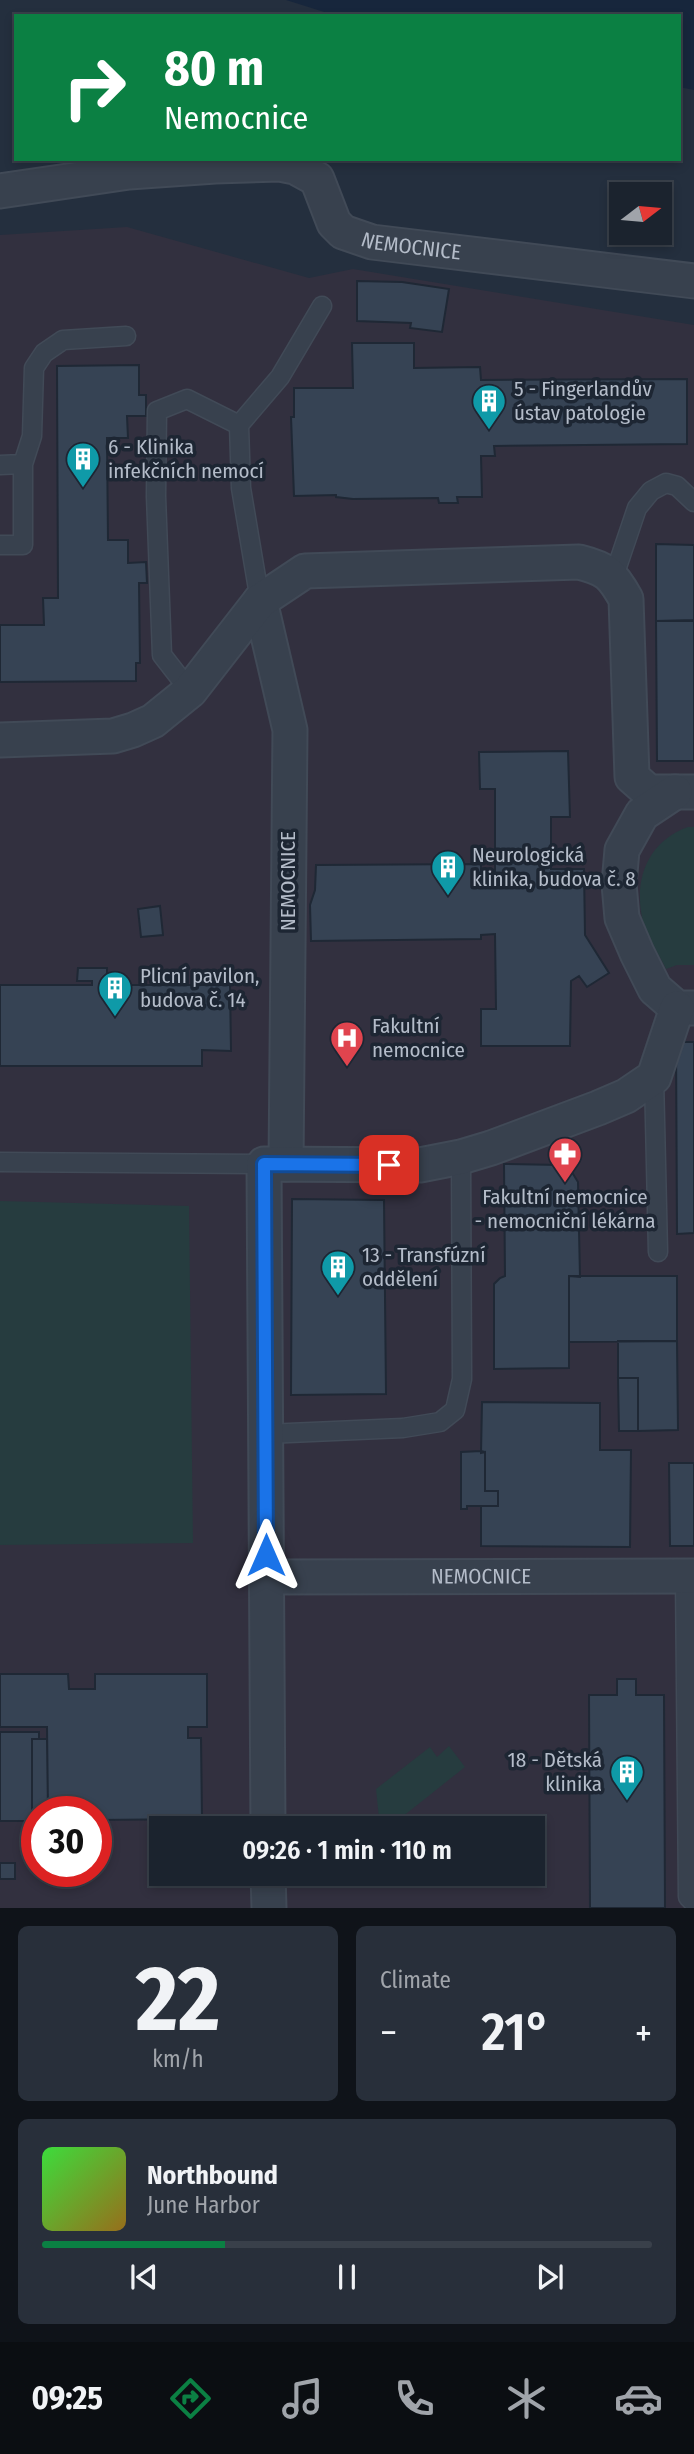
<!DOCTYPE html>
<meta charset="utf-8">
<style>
:root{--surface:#1b232e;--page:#282f3a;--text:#f1f3f6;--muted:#a0a4aa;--line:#39404a;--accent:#0b8043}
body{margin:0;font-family:"Fira Sans Condensed",sans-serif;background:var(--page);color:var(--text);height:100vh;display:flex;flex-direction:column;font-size:26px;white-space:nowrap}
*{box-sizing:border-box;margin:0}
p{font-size:23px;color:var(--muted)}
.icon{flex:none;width:38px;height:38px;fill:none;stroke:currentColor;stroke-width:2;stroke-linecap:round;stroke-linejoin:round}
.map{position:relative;height:1908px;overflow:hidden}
.drawer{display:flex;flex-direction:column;gap:18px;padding:18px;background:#0f1319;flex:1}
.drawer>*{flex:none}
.banner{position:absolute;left:14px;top:14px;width:667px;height:147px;border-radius:0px;box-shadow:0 4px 10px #0003,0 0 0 2px var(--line);background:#0b8043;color:#fff;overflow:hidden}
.needle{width:46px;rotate:74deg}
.tools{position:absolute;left:609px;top:182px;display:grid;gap:14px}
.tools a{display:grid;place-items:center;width:63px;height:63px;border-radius:0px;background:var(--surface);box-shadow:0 4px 10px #0003,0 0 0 2px var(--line);font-size:35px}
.speed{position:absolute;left:21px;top:1796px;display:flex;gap:14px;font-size:35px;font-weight:700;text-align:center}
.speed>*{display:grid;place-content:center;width:91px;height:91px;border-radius:50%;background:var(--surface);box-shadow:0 4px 10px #0003,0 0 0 2px var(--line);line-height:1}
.speed .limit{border:10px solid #d22;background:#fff;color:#111}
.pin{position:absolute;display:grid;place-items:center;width:60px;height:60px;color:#fff;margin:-30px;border-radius:14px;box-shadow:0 4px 10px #0006}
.me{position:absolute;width:77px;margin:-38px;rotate:0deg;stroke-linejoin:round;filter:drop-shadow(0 0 5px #0008)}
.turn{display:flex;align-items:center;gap:24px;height:147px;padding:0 35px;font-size:32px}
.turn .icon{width:91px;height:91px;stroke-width:2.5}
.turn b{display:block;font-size:49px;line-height:60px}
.big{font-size:52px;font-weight:600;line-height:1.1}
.drawer .tile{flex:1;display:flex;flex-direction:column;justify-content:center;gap:10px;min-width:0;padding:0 24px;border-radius:10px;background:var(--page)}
.drawer .dial{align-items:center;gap:0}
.dial b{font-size:91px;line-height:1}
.song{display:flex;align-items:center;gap:21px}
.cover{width:84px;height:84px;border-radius:10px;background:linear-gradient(135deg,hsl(120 70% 55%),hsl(40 70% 35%))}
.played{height:7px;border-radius:4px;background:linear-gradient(90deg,var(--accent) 30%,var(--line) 30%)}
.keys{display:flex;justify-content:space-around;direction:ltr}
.heat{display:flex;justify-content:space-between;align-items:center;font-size:38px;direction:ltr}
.drawer .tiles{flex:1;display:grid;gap:18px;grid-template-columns:1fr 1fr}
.tile:last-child{grid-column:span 2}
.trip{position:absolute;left:149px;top:1816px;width:396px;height:70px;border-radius:0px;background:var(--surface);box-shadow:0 4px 10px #0003,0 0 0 2px var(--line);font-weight:600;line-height:70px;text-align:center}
.tabs{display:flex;height:112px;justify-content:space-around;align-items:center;background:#0b0e12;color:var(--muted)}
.tabs .icon{width:49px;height:49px}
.tabs .on{color:var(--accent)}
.tabs b{font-size:32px;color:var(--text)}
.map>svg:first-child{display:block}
</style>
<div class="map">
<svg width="694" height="1908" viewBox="0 0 694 1908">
<rect width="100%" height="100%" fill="#242f3e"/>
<path fill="#32303f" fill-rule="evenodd" d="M127,227L309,278L353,269L694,325V1908H0V235ZM37,1811H96V1871H37ZM161,1829H532V1874H161Z"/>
<path fill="#263c3f" d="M688,827H694V965H677L666,969C659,955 649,940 644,925C632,883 646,842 688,827Z
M0,1201L189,1206L193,1543L0,1545Z
M449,1746L465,1767L387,1829L379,1818L376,1789L430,1747L437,1757Z"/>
<path fill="#17263c" d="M286,0H694V90L679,87V16H337Z"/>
<path fill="#364354" stroke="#1f2835" stroke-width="2" d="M357,281L402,282L449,289L442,332L410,328L411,323L357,321Z
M352,343H414V368L480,367L481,380L687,379V444L494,446L495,456H481L482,497H457L458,503H439L438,498L353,499L336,497V495L294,496L291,417H294V388H353Z
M139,365V395H146V416H127L128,438H107L108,540H128V563L146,562L147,583H139L140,663H136V681L0,682V625H44L43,598H58L57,366Z
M656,544L694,545V620L656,621Z
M656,621H694V761H657Z
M568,751L570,817H551V869H584L585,935L609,973L587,987L579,976L571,981L570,1046H481V1009H496L495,934L481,935V939L311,941L310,905L315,890L316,865L481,864V872L495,873V789H480L479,752Z
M160,906L163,935L141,937L138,909Z
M78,968H107V985H230L231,1051L202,1050V1066H0V985H92V981H77Z
M676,1042H694V1233L677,1234Z
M504,1164L560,1165L570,1169L578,1182L580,1277L569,1276V1368L494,1369V1284L500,1278L505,1276Z
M292,1199L384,1200L386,1394L291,1395Z
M569,1276H677V1341L569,1342Z
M618,1341H677L678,1430L638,1431V1378H618Z
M618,1378H638V1431H619Z
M482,1402L600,1403V1450H631L630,1547L481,1546V1506H498V1491H485V1452L481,1453Z
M481,1451L485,1452V1491H498V1506H467V1509H461V1452Z
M669,1463H694V1546H670Z
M0,1674H68L69,1689H95V1674H207V1727H188V1738H201L202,1819L96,1820V1811H48L47,1727H0Z
M617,1679H636V1695H664L665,1908H590L589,1695H617Z
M0,1732H39V1739H32V1820L37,1821H0Z
M32,1739H47L48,1811H37V1820H32Z
M0,1863H15V1879H0Z"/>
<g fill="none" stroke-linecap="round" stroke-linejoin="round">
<g stroke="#414a57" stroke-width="21">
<path id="lane" d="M239,425L280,377L322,306
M23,464L32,436L34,368L44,353L63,340L126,336
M0,465L23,464V545H0
M614,576L637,508L651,491L666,483L677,486L694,502
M190,691L162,655L156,496L157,411L187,399L239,425L241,488L260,601
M654,1077L658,1252
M0,1162L264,1164
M266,1434L403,1428L440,1422L455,1410L462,1379L461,1157
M685,1576L688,1897L694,1903"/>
</g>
<g stroke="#414a57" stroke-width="37">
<g id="street">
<path id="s1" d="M0,191L129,172L215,166L280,164L295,167L317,179L334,223L343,232L372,242L694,281"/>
<path d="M260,601L290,730L286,1164"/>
<path d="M0,740L113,736L133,730L153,721L190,691L260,601L305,571L579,562C607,569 612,574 626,599L632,777L649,792H694"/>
<path d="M675,792L642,814L622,850L619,884L622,918L637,953L655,989L677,1008H694"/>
<path id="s2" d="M267,1577L694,1576"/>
<path d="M268,1829L264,1164L420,1165L461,1157L491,1148L598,1108L626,1096L654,1077L677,1008"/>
<path d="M268,1874L269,1908"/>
</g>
</g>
<use href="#lane" stroke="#38414e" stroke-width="18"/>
<use href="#street" stroke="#38414e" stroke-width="33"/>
</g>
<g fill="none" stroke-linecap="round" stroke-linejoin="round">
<g stroke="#114b97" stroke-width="18">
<path id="route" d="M266,1555L264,1164L389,1165"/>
</g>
<use href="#route" stroke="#1a73e8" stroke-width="12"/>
</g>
<defs>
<g id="building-pin" transform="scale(1.75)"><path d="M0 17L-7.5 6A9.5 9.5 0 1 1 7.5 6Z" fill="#0f9aa8" stroke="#1d2633"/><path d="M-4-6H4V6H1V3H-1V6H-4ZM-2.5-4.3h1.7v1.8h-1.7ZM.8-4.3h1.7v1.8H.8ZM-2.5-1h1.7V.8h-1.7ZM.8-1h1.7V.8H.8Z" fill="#fff"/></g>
<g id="hospital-pin" transform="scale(1.75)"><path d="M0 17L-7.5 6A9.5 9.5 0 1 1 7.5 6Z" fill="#e0444e" stroke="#1d2633"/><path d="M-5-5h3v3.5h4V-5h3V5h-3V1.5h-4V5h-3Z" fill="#fff"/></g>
<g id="pharmacy-pin" transform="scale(1.75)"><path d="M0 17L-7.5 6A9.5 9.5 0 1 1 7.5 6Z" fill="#e0444e" stroke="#1d2633"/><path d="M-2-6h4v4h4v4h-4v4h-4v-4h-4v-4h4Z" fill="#fff"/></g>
</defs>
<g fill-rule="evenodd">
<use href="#building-pin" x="489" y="401"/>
<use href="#building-pin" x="83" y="459"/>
<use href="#building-pin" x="448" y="867"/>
<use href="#building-pin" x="115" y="988"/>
<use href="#hospital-pin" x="347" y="1038"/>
<use href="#pharmacy-pin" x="565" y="1154"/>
<use href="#building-pin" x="338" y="1267"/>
<use href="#building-pin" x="627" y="1772"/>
</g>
<g text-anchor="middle" stroke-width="7" stroke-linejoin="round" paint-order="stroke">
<g font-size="21" fill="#b4bcc9" stroke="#1d2633">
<text dy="7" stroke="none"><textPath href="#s1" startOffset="452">NEMOCNICE</textPath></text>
<text transform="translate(288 881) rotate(-90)" y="7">NEMOCNICE</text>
<text dy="7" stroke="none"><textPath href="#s2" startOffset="214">NEMOCNICE</textPath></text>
</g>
<g font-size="21" fill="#b4bcc9" stroke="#1d2633" text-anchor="start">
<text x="514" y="396">5 - Fingerlandův<tspan x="514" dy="24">ústav patologie</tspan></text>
<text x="108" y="454">6 - Klinika<tspan x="108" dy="24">infekčních nemocí</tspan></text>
<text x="472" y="862">Neurologická<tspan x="472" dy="24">klinika, budova č. 8</tspan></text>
<text x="140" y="983">Plicní pavilon,<tspan x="140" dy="24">budova č. 14</tspan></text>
<text x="372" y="1033">Fakultní<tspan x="372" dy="24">nemocnice</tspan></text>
<text x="565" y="1204" text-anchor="middle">Fakultní nemocnice<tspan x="565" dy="24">- nemocniční lékárna</tspan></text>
<text x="362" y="1262">13 - Transfúzní<tspan x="362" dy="24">oddělení</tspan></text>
<text x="602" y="1767" text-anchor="end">18 - Dětská<tspan x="602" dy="24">klinika</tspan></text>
</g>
</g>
</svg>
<div class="tools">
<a><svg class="needle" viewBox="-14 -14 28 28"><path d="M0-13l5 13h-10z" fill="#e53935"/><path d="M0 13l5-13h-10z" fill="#a0a4aa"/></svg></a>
</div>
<div class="speed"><div class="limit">30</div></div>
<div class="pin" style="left:389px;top:1165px;background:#d93025"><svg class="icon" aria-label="arrive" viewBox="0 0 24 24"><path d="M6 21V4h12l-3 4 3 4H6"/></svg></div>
<svg class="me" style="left:266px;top:1555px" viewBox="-20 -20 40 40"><path d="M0-17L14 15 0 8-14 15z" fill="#1a73e8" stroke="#fff" stroke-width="4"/></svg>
<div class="trip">09:26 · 1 min · 110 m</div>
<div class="banner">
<div class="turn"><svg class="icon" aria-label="right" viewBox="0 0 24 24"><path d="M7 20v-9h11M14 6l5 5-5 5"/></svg><div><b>80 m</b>Nemocnice</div></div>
</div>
</div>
<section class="drawer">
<div class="tiles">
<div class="tile dial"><b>22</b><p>km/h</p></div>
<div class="tile"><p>Climate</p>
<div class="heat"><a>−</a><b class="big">21°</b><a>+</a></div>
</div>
<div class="tile">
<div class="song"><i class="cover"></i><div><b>Northbound</b><p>June Harbor</p></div></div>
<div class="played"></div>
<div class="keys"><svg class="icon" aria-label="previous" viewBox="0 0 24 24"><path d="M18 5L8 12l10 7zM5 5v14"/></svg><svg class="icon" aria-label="pause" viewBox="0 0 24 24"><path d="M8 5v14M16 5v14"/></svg><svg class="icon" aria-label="next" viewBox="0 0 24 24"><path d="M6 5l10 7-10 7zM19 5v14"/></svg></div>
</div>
</div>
</section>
<nav class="tabs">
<b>09:25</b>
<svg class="icon on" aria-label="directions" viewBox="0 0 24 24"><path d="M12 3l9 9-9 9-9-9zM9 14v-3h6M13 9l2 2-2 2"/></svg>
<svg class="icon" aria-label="music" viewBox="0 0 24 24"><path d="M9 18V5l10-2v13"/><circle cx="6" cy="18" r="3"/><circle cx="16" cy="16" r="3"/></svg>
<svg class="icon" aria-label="phone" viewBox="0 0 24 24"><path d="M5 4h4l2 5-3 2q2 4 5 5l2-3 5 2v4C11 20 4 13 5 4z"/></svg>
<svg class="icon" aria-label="climate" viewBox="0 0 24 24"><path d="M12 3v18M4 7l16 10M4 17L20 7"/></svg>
<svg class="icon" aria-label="car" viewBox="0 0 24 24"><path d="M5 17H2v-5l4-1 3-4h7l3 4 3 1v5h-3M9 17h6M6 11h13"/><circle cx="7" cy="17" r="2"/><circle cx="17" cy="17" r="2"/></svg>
</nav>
